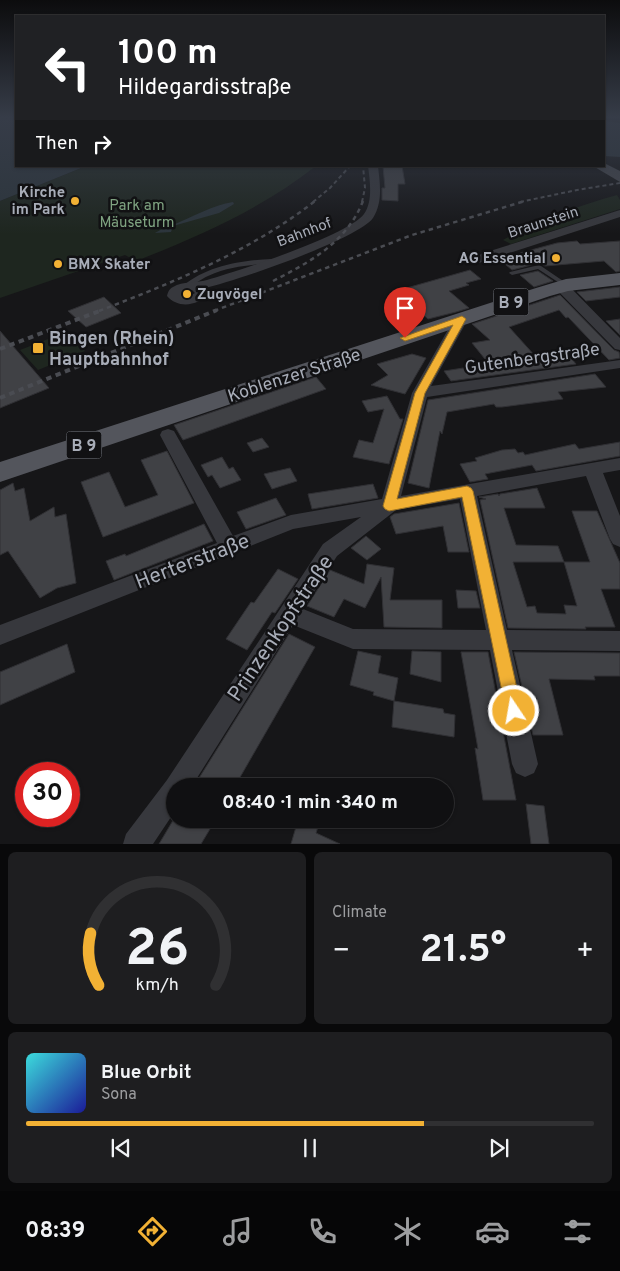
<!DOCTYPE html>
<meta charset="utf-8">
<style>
:root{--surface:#101012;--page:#1e1e20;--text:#f1f3f6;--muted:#9c9d9f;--line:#303032;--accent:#f2b134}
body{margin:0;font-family:Overpass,sans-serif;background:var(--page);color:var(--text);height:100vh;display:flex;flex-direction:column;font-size:19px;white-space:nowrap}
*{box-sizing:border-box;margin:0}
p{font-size:16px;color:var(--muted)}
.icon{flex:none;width:28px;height:28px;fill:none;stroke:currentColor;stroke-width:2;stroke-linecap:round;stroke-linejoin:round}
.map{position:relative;height:844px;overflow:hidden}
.panel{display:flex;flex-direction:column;gap:8px;padding:8px;background:#09090a;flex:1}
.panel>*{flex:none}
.top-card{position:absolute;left:15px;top:15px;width:590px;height:152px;border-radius:0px;box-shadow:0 1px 4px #0004,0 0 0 1px var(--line);background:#202124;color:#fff;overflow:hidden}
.speed{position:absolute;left:15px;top:762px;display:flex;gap:10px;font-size:25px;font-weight:700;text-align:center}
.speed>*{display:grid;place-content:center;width:65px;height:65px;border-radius:50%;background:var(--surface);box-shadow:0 1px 4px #0004,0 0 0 1px var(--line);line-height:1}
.speed .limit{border:8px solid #d22;background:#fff;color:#111}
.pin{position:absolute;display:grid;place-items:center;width:42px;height:42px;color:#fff;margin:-51px -21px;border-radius:50% 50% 50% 0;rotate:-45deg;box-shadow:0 0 5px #0007}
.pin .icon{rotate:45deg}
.me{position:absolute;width:55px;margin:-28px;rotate:348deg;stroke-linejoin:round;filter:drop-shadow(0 0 4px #0008)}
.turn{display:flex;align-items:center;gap:18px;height:105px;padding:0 20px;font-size:22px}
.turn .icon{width:65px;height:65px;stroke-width:2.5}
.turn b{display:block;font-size:35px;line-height:42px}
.then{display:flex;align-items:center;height:48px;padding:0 20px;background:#0003;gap:10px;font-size:19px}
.big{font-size:38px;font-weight:700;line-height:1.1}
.panel .tile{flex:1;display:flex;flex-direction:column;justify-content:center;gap:8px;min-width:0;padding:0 18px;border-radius:8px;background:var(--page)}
.panel .dial{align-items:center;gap:0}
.dial svg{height:130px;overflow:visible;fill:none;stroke:var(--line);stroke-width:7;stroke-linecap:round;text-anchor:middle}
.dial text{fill:var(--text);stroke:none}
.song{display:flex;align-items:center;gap:15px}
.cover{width:60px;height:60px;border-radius:8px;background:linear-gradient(135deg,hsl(180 70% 55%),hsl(240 70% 35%))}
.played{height:5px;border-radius:2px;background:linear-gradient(90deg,var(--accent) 70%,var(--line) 70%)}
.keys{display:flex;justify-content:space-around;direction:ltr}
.heat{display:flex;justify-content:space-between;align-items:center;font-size:28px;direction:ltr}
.panel .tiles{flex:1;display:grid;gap:8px;grid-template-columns:1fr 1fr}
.tile:last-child{grid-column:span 2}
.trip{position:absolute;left:166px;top:778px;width:288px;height:50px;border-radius:25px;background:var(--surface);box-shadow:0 1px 4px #0004,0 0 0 1px var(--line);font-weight:700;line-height:50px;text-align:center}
.tab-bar{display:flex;height:80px;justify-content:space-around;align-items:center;background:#060607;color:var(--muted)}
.tab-bar .icon{width:35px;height:35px}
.tab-bar .selected{color:var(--accent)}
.tab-bar b{font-size:22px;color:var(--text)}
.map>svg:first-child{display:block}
</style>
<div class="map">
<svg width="620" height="844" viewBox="0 0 620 844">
<rect width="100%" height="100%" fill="#161618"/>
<path fill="#1e261f" d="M86,166H316C261,209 200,236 136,261L125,255L0,298V201Z
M617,195L620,200V209L511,244L503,240C540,220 577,206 617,195Z
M66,332L85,351L38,370L20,350Z"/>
<path fill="#2c353c" d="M0,116H16V166H86L0,201Z
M604,121L620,123V157L604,156Z
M233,202L234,204L219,213L173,226L171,232L155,233C161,229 166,228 173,225C192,217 213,205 233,202Z"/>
<path fill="#404145" stroke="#303034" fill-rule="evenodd" d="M383,166H402L405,184H398V201L382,200V188H385Z
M577,241L580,244L620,241V271L616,272L604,261L545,266L539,263L512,270L499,259L522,255L520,253L557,243Z
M470,270L481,279L466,283L469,285L449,291L469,308L456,312L428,319L396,291Z
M538,271L553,281L534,287L520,275Z
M620,287V297L586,301L577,292Z
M560,295L614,350L619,352L620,358L609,360L568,317L566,318L559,310L509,327L536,357L566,352L576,364L451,381L444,371L489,364L472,343L490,340L472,324Z
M104,297L121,313L86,327L68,311Z
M620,319V335L606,321Z
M0,331L49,388L0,408Z
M412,354L426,358L405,394L371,385L388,375L377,364Z
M595,374L606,387L558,392L563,399L502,407H496L494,404L447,412L442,434L440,431L429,488L408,483L428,400Z
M316,377L326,389L183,440L174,425Z
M387,396L400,419H403L389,464L353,457L359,440L373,443L384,409L368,412L362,401Z
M262,438L269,447L253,452L247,443Z
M620,442V456L536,471L532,465L485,474L488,479L470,482L460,464L477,461L475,458L502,450L515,449L518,453L523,452L525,455L575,444L579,449Z
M167,451L194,503L103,537L81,482L109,472L125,507L158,495L141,460Z
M222,457L229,469L233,467L241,480L220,488L212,475L208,477L201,465Z
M290,468L297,481L272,489L264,474Z
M13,483L15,491L24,488L30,521L54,507L55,517L66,514L76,583L57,588L40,598L8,551L0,555V490Z
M373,484L378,498L312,509L308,494Z
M537,488L545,508H504L516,545L558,546L564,562H590L572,511H597L620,563V589H601L615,627H585L586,629L508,628L480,500L486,499L479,497L498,494L499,496L500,494ZM513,562H564L577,606L564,605L566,614L537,613L535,606L527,607Z
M276,498L286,515L246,529L237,512Z
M459,503L469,552H448L443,526L396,534L390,517L394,514Z
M204,524L213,541L114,580L106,561L125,554L126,556Z
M366,536L381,549L367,560L351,548Z
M367,564L394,568L390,600H442V628L384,627L381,577L365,608L344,599L334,617L307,606L330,570L364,584Z
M278,569L298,579L275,613L272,612L247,650L226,639L251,602L254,603Z
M456,590L476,591L480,608H458Z
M289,634L315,647L235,786H194Z
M67,644L75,672L0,705V672Z
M358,651L381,656L378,673L398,678L394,701L373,695L374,692L350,685Z
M412,651L441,652V682L410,674Z
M461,652H488L516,800H483L475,748L478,749Z
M514,652L620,653V676H594L595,680L549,679L563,735H533Z
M394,701L443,709L444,713L455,715L454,737L392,727Z
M526,804L544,806L549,844H531Z
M175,817V819H216L201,844H159Z
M298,820L318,827L316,833L340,844H291Z"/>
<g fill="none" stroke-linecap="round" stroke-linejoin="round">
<path fill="#37383d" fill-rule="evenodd" d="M272,259L275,261L274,262C250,266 232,265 208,276C201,279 192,287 184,287L183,286C206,266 242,260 272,259Z
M539,265L541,266L569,285L568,286H564L538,269L512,275L509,273L510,272Z"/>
<path fill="#37383d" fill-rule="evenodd" d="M368,166H378C380,184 383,202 373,218C358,239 234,282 205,288L208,293C199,306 178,309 167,296C168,292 169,289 173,287C183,281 196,283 207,280C235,272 349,235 364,214C373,201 370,182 368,166ZM187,290H192L195,293L188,297L181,295Z
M620,210V217L479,263H471L469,260L471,257Z
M561,282L566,283L620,338V350L615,349L556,289L555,286L556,283Z
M461,315L468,319L431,386L620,360V368L427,397L401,496L620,458V470L603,473L620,516V547L613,544L610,539L586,476L477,496L507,630L620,631V651L512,650L538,764L534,773L525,777L516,773L512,764L490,650L353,649L293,625L192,786H175V811L153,844H123L126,834L167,780L323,544L361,517L293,529L0,645V625L217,543L160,435L162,431L168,429L174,431L233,536L291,515L382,499L412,393L454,319ZM460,499L486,630L353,629L303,609L337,556L396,510Z"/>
<path fill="#45474d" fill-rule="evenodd" d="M604,163L620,171V182L593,166H604Z"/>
<path fill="#53555c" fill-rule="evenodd" d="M620,273V285L568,291L550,296L0,482V462L536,288L566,279Z"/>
<path stroke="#4a4c52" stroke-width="2" stroke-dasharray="4 3" stroke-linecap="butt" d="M313,202L330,188L350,166
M362,202L365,188L363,166
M520,202L577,190L620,183"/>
<path stroke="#4a4c52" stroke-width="2.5" stroke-dasharray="4.5 4" stroke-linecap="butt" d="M273,281C310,262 347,242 363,201
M99,311C174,282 251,251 315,201
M214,311L412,235L525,201"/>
<path stroke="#4a4c52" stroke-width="4" stroke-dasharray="5.5 4.5" stroke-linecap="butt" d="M0,349L102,310
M0,398L217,310"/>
</g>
<linearGradient id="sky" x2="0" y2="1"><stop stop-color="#0c0c0d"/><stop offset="0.5" stop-color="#363c48"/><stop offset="1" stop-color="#363c48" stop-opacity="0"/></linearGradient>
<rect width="620" height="234" fill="url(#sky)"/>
<path fill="#f2b134" stroke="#9d7322" d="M462,316L466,319L425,393L397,499L467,486L471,488L473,491L522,711L520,717L514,719L508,717L506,711L462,497L389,511L385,509L383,506L415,393L453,325L405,341L400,338Z"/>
<g fill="#f2b134" stroke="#111113" stroke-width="2">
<circle cx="75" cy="201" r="5"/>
<circle cx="556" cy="258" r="5"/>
<circle cx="58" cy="264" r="5"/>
<circle cx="187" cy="294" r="5"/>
<rect x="32" y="342" width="12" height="12" rx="2.5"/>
</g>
<g text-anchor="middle" stroke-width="5" stroke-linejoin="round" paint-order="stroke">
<g font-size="15" font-weight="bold" fill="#a8adb8" stroke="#111113" text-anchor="end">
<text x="65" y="197">Kirche<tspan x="65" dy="17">im Park</tspan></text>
<text x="546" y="263">AG Essential</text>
<text x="68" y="269" text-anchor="start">BMX Skater</text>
<text x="197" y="299" text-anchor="start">Zugvögel</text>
</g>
<g font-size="15" fill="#7fa381" stroke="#111113">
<text x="137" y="210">Park am<tspan x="137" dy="17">Mäuseturm</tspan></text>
</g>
<g font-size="15" fill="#a8adb8" stroke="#111113">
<text transform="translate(543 222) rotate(-18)" y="5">Braunstein</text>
<text transform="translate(304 232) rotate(-21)" y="5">Bahnhof</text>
</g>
<g fill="#111113" stroke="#7b7e86" stroke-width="1">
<rect x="493.5" y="288.5" width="35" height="27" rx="4"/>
<rect x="66.5" y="431.5" width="35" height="27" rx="4"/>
</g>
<g font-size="16" font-weight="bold" fill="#a8adb8">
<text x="511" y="308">B 9</text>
<text x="84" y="451">B 9</text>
</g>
<g font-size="18" font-weight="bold" fill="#a8adb8" stroke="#111113" text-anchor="start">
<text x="49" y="344">Bingen (Rhein)<tspan x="49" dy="21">Hauptbahnhof</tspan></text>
</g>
<g font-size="18" fill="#a8adb8" stroke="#111113">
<text transform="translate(532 358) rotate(-8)" y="6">Gutenbergstraße</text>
<text transform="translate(294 375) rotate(-18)" y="6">Koblenzer Straße</text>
</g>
<g font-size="21" fill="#a8adb8" stroke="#111113">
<text transform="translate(192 561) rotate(-21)" y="7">Herterstraße</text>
<text transform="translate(280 628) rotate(-56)" y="7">Prinzenkopfstraße</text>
</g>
</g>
</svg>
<div class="speed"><div class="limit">30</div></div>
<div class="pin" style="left:405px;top:338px;background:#d93025"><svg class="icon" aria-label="arrive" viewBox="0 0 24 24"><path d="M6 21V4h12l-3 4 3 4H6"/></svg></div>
<svg class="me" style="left:514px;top:711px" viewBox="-20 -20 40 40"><circle r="17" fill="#f2b134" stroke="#fff" stroke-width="3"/><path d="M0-11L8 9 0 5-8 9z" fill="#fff"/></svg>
<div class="trip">08:40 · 1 min · 340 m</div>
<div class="top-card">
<div class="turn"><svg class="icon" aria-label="left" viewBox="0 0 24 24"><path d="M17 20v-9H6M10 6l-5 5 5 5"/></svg><div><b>100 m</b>Hildegardisstraße</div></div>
<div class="then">Then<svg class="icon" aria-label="right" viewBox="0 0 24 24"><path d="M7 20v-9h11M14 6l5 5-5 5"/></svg></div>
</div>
</div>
<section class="panel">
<div class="tiles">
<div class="tile dial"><svg viewBox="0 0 100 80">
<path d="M14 69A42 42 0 1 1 86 69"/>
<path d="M14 69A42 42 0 0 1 9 37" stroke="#f2b134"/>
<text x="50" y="56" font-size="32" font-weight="700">26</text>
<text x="50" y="72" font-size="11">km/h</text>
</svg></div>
<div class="tile"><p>Climate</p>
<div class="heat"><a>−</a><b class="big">21.5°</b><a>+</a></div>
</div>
<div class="tile">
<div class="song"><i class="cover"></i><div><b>Blue Orbit</b><p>Sona</p></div></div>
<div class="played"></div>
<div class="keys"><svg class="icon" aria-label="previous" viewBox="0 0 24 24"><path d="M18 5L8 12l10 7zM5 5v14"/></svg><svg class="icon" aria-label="pause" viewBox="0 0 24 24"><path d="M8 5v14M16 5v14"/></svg><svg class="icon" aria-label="next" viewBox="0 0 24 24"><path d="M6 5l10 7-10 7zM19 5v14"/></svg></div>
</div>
</div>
</section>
<nav class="tab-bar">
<b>08:39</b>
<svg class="icon selected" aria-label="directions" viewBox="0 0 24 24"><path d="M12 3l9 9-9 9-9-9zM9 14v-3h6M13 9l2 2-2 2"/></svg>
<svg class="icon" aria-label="music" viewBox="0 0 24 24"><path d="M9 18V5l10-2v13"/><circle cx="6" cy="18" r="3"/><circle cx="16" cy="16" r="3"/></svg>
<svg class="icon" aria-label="phone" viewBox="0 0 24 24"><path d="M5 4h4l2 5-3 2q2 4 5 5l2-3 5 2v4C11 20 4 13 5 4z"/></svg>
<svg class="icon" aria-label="climate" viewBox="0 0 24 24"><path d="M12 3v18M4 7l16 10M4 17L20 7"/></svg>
<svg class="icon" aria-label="car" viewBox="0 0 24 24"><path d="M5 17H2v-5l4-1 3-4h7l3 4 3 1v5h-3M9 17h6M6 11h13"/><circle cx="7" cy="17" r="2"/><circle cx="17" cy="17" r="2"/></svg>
<svg class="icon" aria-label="filters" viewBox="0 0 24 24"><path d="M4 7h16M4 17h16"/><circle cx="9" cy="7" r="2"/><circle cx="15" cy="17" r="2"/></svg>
</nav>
